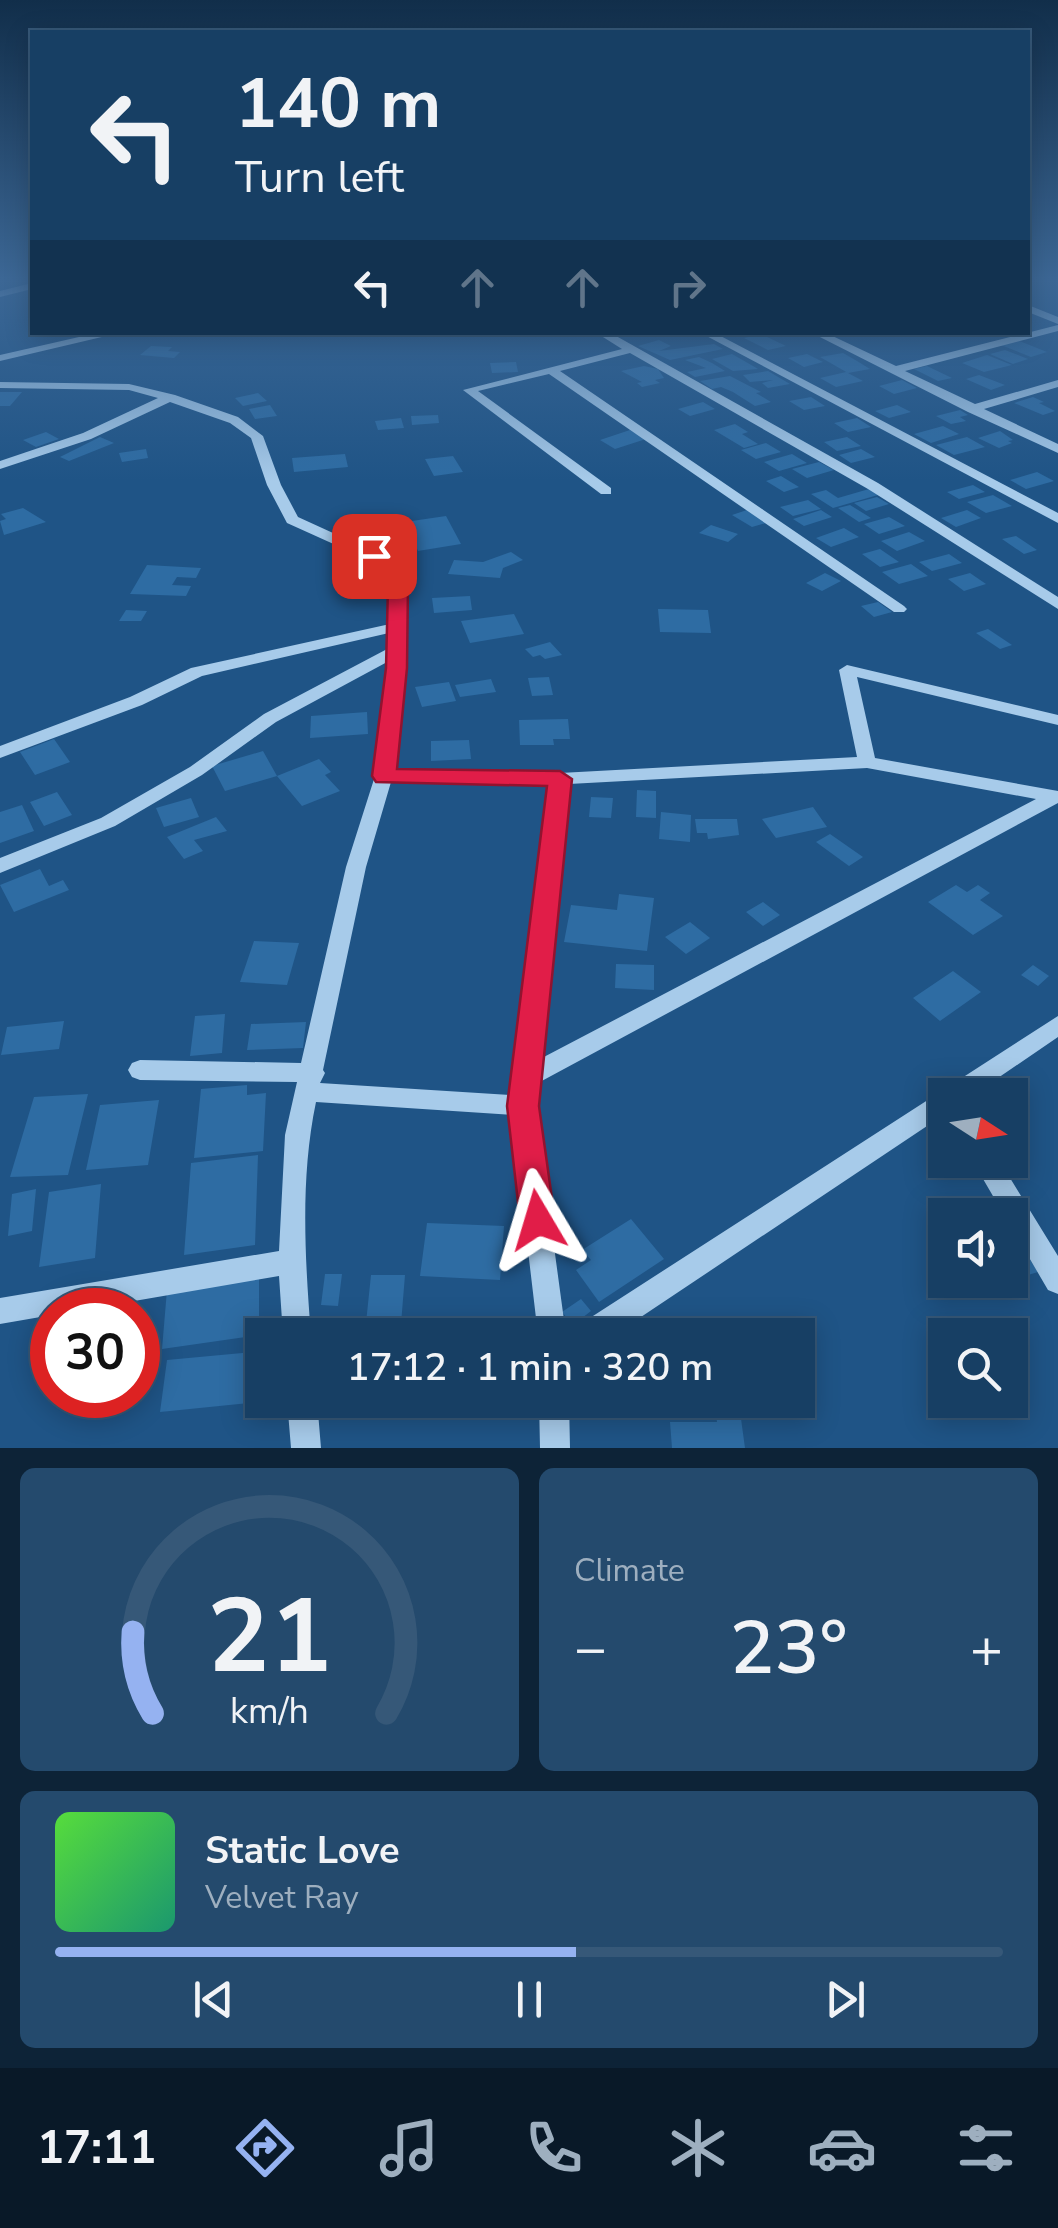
<!DOCTYPE html>
<meta charset="utf-8">
<style>
:root{--surface:#173f64;--page:#244a6d;--text:#f1f3f6;--muted:#9eafbf;--line:#365878;--accent:#95b2f1}
body{margin:0;font-family:"Nunito Sans",sans-serif;background:var(--page);color:var(--text);height:100vh;display:flex;flex-direction:column;font-size:38px;white-space:nowrap}
*{box-sizing:border-box;margin:0}
p{font-size:32px;color:var(--muted)}
.icon{flex:none;width:55px;height:55px;fill:none;stroke:currentColor;stroke-width:2;stroke-linecap:round;stroke-linejoin:round}
.map{position:relative;height:1448px;overflow:hidden}
.drawer{display:flex;flex-direction:column;gap:20px;padding:20px;background:#0d2337;flex:1}
.drawer>*{flex:none}
.top-card{position:absolute;left:30px;top:30px;width:1000px;height:305px;border-radius:0px;box-shadow:0 5px 25px #0003,0 0 0 2px var(--line);background:#173f64;color:var(--text);overflow:hidden}
.needle{width:65px;rotate:102deg}
.buttons{position:absolute;left:928px;top:1078px;display:grid;gap:20px}
.buttons a{display:grid;place-items:center;width:100px;height:100px;border-radius:0px;background:var(--surface);box-shadow:0 5px 25px #0003,0 0 0 2px var(--line);font-size:50px}
.speed{position:absolute;left:30px;top:1288px;display:flex;gap:20px;font-size:50px;font-weight:700;text-align:center}
.speed>*{display:grid;place-content:center;width:130px;height:130px;border-radius:50%;background:var(--surface);box-shadow:0 5px 25px #0003,0 0 0 2px var(--line);line-height:1}
.speed .limit{border:15px solid #d22;background:#fff;color:#111}
.pin{position:absolute;display:grid;place-items:center;width:85px;height:85px;color:#fff;margin:-42px;border-radius:20px;box-shadow:0 5px 15px #0006}
.me{position:absolute;width:110px;margin:-55px;rotate:353deg;stroke-linejoin:round;filter:drop-shadow(0 0 8px #0008)}
.turn{display:flex;align-items:center;gap:35px;height:210px;padding:0 40px;font-size:45px}
.turn .icon{width:130px;height:130px;stroke-width:2.5}
.turn b{display:block;font-size:70px;line-height:85px}
.lanes{display:flex;align-items:center;height:95px;padding:0 40px;background:#0003;justify-content:center;gap:50px;direction:ltr}
.lanes .off{opacity:.35}
.big{font-size:75px;font-weight:600;line-height:1.1}
.drawer .widget{flex:1;display:flex;flex-direction:column;justify-content:center;gap:15px;min-width:0;padding:0 35px;border-radius:15px;background:var(--page)}
.drawer .dial{align-items:center;gap:0}
.dial svg{height:260px;overflow:visible;fill:none;stroke:var(--line);stroke-width:7;stroke-linecap:round;text-anchor:middle}
.dial text{fill:var(--text);stroke:none}
.song{display:flex;align-items:center;gap:30px}
.cover{width:120px;height:120px;border-radius:15px;background:linear-gradient(135deg,hsl(110 70% 55%),hsl(160 70% 35%))}
.played{height:10px;border-radius:5px;background:linear-gradient(90deg,var(--accent) 55%,var(--line) 55%)}
.keys{display:flex;justify-content:space-around;direction:ltr}
.heat{display:flex;justify-content:space-between;align-items:center;font-size:55px;direction:ltr}
.drawer .tiles{flex:1;display:grid;gap:20px;grid-template-columns:1fr 1fr}
.widget:last-child{grid-column:span 2}
.trip{position:absolute;left:245px;top:1318px;width:570px;height:100px;border-radius:0px;background:var(--surface);box-shadow:0 5px 25px #0003,0 0 0 2px var(--line);font-weight:600;line-height:100px;text-align:center}
.tab-bar{display:flex;height:160px;justify-content:space-around;align-items:center;background:#091928;color:var(--muted)}
.tab-bar .icon{width:70px;height:70px}
.tab-bar .active{color:var(--accent)}
.tab-bar b{font-size:45px;color:var(--text)}
.map>svg:first-child{display:block}
</style>
<div class="map">
<svg width="1058" height="1448" viewBox="0 0 1058 1448">
<rect width="100%" height="100%" fill="#1f5486"/>
<path fill="#2e6ca3" d="M761,334L786,346L768,350L744,338Z
M659,340L671,346L659,351L714,344L723,349L670,360L638,346Z
M1017,340L1047,352L1031,357L1001,345Z
M151,346L172,347L168,351L180,352L174,358L140,355Z
M1005,350L1028,359L1013,364L990,354Z
M843,353L857,361L870,369L848,373L820,357Z
M732,354L753,366L758,369L733,371L712,359Z
M807,354L823,362L804,367L788,358Z
M987,355L1012,365L984,372L962,363Z
M699,357L712,363L725,371L695,377L687,372L706,368L685,360Z
M516,362L518,372L492,373L490,363Z
M644,366L658,369L664,378L655,380L660,383L642,387L637,383L642,382L621,371Z
M927,366L952,378L938,381L914,369Z
M768,371L790,384L768,388L762,383L773,380L750,382L743,375Z
M846,372L863,381L836,387L820,378Z
M979,375L1005,385L991,390L966,379Z
M730,376L761,392L756,393L771,402L755,406L733,392L721,387L712,389L700,381Z
M902,380L917,388L894,394L879,386Z
M0,392H22L10,406H0Z
M258,393L267,401L243,406L235,398Z
M811,397L825,406L804,410L789,401Z
M1033,397L1044,402L1039,403L1055,411L1043,415L1014,403Z
M703,402L715,409L690,416L678,409Z
M270,405L277,416L255,419L249,409Z
M897,405L911,412L889,418L875,411Z
M960,410L968,415L960,417L966,421L951,424L936,416Z
M438,415L439,423L412,425L411,416Z
M401,418L404,428L378,430L375,421Z
M857,418L871,427L848,432L834,423Z
M735,424L748,432L742,434L758,444L744,448L714,430Z
M943,426L959,434L931,443L914,434Z
M630,430L646,439L615,449L600,440Z
M1000,431L1013,440L1008,441L1012,443L999,448L978,438Z
M46,432L59,439L36,447L23,440Z
M100,437L114,443L69,461L60,457Z
M847,437L861,446L837,451L824,442Z
M967,437L985,447L954,455L936,445Z
M766,443L781,452L756,459L741,450Z
M146,449L148,458L122,462L119,453Z
M861,449L875,457L851,463L839,455Z
M345,454L348,467L294,472L292,458Z
M792,454L807,463L779,471L764,462Z
M453,456L463,472L434,476L425,459Z
M819,462L834,470L807,478L792,469Z
M1037,472L1054,481L1026,489L1010,480Z
M781,476L799,487L784,492L766,481Z
M973,485L985,492L959,499L947,492Z
M869,489L878,495L833,508L811,494L826,490L838,498Z
M993,495L1012,506L986,513L967,502Z
M877,497L889,504L866,511L854,503Z
M808,500L821,509L793,516L780,507Z
M850,505L871,518L859,522L838,508Z
M23,508L46,522L4,535L0,521L6,519L1,514Z
M747,510L766,523L752,527L732,515Z
M821,510L832,517L804,526L793,519Z
M967,510L981,518L956,527L941,518Z
M446,516L461,544L418,551L405,522Z
M889,517L905,526L879,534L864,524Z
M711,525L738,534L728,542L699,533Z
M844,528L859,537L831,547L816,538Z
M909,532L925,541L897,551L881,541Z
M1016,536L1037,550L1024,554L1002,539Z
M880,549L899,562L880,567L862,554Z
M511,552L523,560L503,568L500,578L448,574L454,560L483,562Z
M949,554L962,563L932,571L919,562Z
M911,564L928,576L899,584L882,572Z
M147,565L201,568L196,578L177,577L172,585L191,586L186,596L130,594Z
M825,573L841,581L822,591L806,583Z
M970,573L986,584L964,591L948,579Z
M470,596L472,610L434,613L432,598Z
M878,602L892,612L874,617L861,606Z
M658,609L708,610L711,633L660,632Z
M126,610L147,611L141,621H119Z
M514,614L524,634L470,643L461,621Z
M988,629L1012,645L1000,649L976,633Z
M550,642L562,655L545,659L540,655L533,657L525,649Z
M549,677L553,695L532,696L528,678Z
M491,679L496,692L460,697L455,685Z
M449,682L456,701L422,707L415,687Z
M367,712L368,734L310,738L311,716Z
M568,719L570,739H553L554,745H520L519,720Z
M54,739L70,762L35,775L20,752Z
M469,740L471,759L431,761V741Z
M263,751L277,776L225,791L212,766Z
M319,759L331,772L325,775L340,791L302,806L277,776Z
M637,790L656,791V818L636,817Z
M57,792L72,815L44,826L30,802Z
M591,797L613,798L611,818L589,817Z
M191,798L199,817L164,827L156,808Z
M22,805L34,831L0,843V812Z
M813,807L827,827L776,838L762,819Z
M661,812L691,815L690,842L659,839Z
M216,817L227,831L194,840L203,851L184,859L167,837Z
M695,819H737L739,835L708,839L707,833H697Z
M830,834L863,857L849,866L816,842Z
M40,869L49,886L63,880L69,890L14,912L0,885Z
M956,885L967,892L978,885L990,893L980,900L1003,916L973,935L928,902Z
M619,894L654,898L647,951L564,942L571,905L617,910Z
M763,902L780,915L763,926L746,912Z
M690,922L710,938L686,954L665,937Z
M254,941L299,943L287,985L240,982Z
M616,964L654,965V990L615,988Z
M1033,965L1049,976L1038,986L1021,975Z
M953,971L981,992L940,1021L913,998Z
M225,1014L222,1053L190,1056L195,1016Z
M64,1021L59,1049L1,1055L7,1027Z
M306,1022L303,1048L247,1050L251,1024Z
M247,1085V1095L266,1093L263,1151L194,1158L201,1089Z
M88,1094L68,1175L10,1177L34,1097Z
M159,1100L148,1165L86,1170L100,1105Z
M258,1155L255,1245L184,1255L191,1163Z
M101,1184L95,1258L39,1267L49,1192Z
M36,1189L32,1231L8,1236L12,1194Z
M631,1219L664,1259L599,1302L576,1270L591,1260L582,1250Z
M427,1223L504,1226L500,1280L420,1276Z
M1022,1247L1038,1272L1018,1278L1010,1266V1250Z
M325,1274H342L338,1306L321,1305Z
M371,1275H405L401,1324L366,1323Z
M259,1277V1335L162,1349L167,1290Z
M581,1299L591,1311L573,1325L562,1312Z
M253,1352L249,1403L160,1412L167,1360Z
M488,1400H522L521,1419L487,1418Z
M715,1404H739L745,1448H672L670,1422H717Z"/>
<g fill="none" stroke-linecap="round" stroke-linejoin="round">
<path fill="#a7cbea" fill-rule="evenodd" d="M32,283V289L0,297V291Z
M1028,305L1058,317V324L1028,312Z
M1058,325V331L905,371L975,404L1058,380V387L984,409L1058,444V453L968,412L810,332H824L896,366Z
M101,332H123L0,361V355Z
M595,332H609L878,483L1058,597V609L868,489L630,353L560,371L904,606L907,609L904,612H894L549,374L478,391L611,488V494H601L463,390L622,349Z
M699,332H713L1058,513V523Z
M0,382L129,384L175,395L238,417L263,436L281,485L298,517L379,554L406,584L405,668L394,770L560,773L857,757L839,670L847,665L1058,715V725L857,677L875,758L1058,791V803L538,1083L535,1106L566,1335H538L512,1115L316,1102C300,1178 305,1259 311,1335H283L279,1276L82,1310H52V1315L0,1324V1298L279,1251L285,1135L297,1082L140,1080L132,1077L128,1070L132,1063L140,1060L301,1063L346,867L375,776L389,661L276,722L202,775L115,826L0,873V858L101,818L190,767L264,714L389,648V633L202,676L142,705L0,758V746L130,697L191,668L390,624V585L369,560L287,523L267,485L251,438L230,423L170,402L91,439L0,469V461L83,433L158,398L129,390L0,388ZM867,768L1036,799L540,1059L569,784ZM391,782L550,785L512,1095L320,1083L325,1073L323,1070L366,867Z
M1058,1016V1037L973,1095H945V1114L614,1335H575L579,1325Z
M972,1160H999L1058,1256V1294L1048,1290L1010,1225V1215H1004Z
M287,1400H317L321,1448H291Z
M539,1400H569L570,1448H540Z"/>
</g>
<linearGradient id="sky" x2="0" y2="1"><stop stop-color="#112e4a"/><stop offset="0.58" stop-color="#3c6795"/><stop offset="1" stop-color="#3c6795" stop-opacity="0"/></linearGradient>
<rect width="1058" height="481" fill="url(#sky)"/>
<path fill="#e11d48" stroke="#92132f" stroke-width="2.5" d="M374,551L381,552L408,584L407,668L397,769L560,771L572,779L539,1106L555,1220L550,1231L538,1236L525,1231L520,1220L507,1106L547,786L376,782L372,776L386,668L388,585L365,556Z"/>
</svg>
<div class="buttons">
<a><svg class="needle" viewBox="-14 -14 28 28"><path d="M0-13l5 13h-10z" fill="#e53935"/><path d="M0 13l5-13h-10z" fill="#9eafbf"/></svg></a>
<a><svg class="icon" aria-label="sound" viewBox="0 0 24 24"><path d="M4 9h4l5-4v14l-5-4H4zM17 9q2 3 0 6"/></svg></a>
<a><svg class="icon" aria-label="search" viewBox="0 0 24 24"><circle cx="10" cy="10" r="6"/><path d="M15 15l6 6"/></svg></a>
</div>
<div class="speed"><div class="limit">30</div></div>
<div class="pin" style="left:374px;top:556px;background:#d93025"><svg class="icon" aria-label="arrive" viewBox="0 0 24 24"><path d="M6 21V4h12l-3 4 3 4H6"/></svg></div>
<svg class="me" style="left:538px;top:1220px" viewBox="-20 -20 40 40"><path d="M0-17L14 15 0 8-14 15z" fill="#e11d48" stroke="#fff" stroke-width="4"/></svg>
<div class="trip">17:12 · 1 min · 320 m</div>
<div class="top-card">
<div class="turn"><svg class="icon" aria-label="left" viewBox="0 0 24 24"><path d="M17 20v-9H6M10 6l-5 5 5 5"/></svg><div><b>140 m</b>Turn left</div></div>
<div class="lanes"><svg class="icon" aria-label="left" viewBox="0 0 24 24"><path d="M17 20v-9H6M10 6l-5 5 5 5"/></svg><svg class="icon off" aria-label="ahead" viewBox="0 0 24 24"><path d="M12 20V5M6 11l6-6 6 6"/></svg><svg class="icon off" aria-label="ahead" viewBox="0 0 24 24"><path d="M12 20V5M6 11l6-6 6 6"/></svg><svg class="icon off" aria-label="right" viewBox="0 0 24 24"><path d="M7 20v-9h11M14 6l5 5-5 5"/></svg></div>
</div>
</div>
<section class="drawer">
<div class="tiles">
<div class="widget dial"><svg viewBox="0 0 100 80">
<path d="M14 69A42 42 0 1 1 86 69"/>
<path d="M14 69A42 42 0 0 1 8 44" stroke="#95b2f1"/>
<text x="50" y="56" font-size="32" font-weight="700">21</text>
<text x="50" y="72" font-size="11">km/h</text>
</svg></div>
<div class="widget"><p>Climate</p>
<div class="heat"><a>−</a><b class="big">23°</b><a>+</a></div>
</div>
<div class="widget">
<div class="song"><i class="cover"></i><div><b>Static Love</b><p>Velvet Ray</p></div></div>
<div class="played"></div>
<div class="keys"><svg class="icon" aria-label="previous" viewBox="0 0 24 24"><path d="M18 5L8 12l10 7zM5 5v14"/></svg><svg class="icon" aria-label="pause" viewBox="0 0 24 24"><path d="M8 5v14M16 5v14"/></svg><svg class="icon" aria-label="next" viewBox="0 0 24 24"><path d="M6 5l10 7-10 7zM19 5v14"/></svg></div>
</div>
</div>
</section>
<nav class="tab-bar">
<b>17:11</b>
<svg class="icon active" aria-label="directions" viewBox="0 0 24 24"><path d="M12 3l9 9-9 9-9-9zM9 14v-3h6M13 9l2 2-2 2"/></svg>
<svg class="icon" aria-label="music" viewBox="0 0 24 24"><path d="M9 18V5l10-2v13"/><circle cx="6" cy="18" r="3"/><circle cx="16" cy="16" r="3"/></svg>
<svg class="icon" aria-label="phone" viewBox="0 0 24 24"><path d="M5 4h4l2 5-3 2q2 4 5 5l2-3 5 2v4C11 20 4 13 5 4z"/></svg>
<svg class="icon" aria-label="climate" viewBox="0 0 24 24"><path d="M12 3v18M4 7l16 10M4 17L20 7"/></svg>
<svg class="icon" aria-label="car" viewBox="0 0 24 24"><path d="M5 17H2v-5l4-1 3-4h7l3 4 3 1v5h-3M9 17h6M6 11h13"/><circle cx="7" cy="17" r="2"/><circle cx="17" cy="17" r="2"/></svg>
<svg class="icon" aria-label="filters" viewBox="0 0 24 24"><path d="M4 7h16M4 17h16"/><circle cx="9" cy="7" r="2"/><circle cx="15" cy="17" r="2"/></svg>
</nav>
